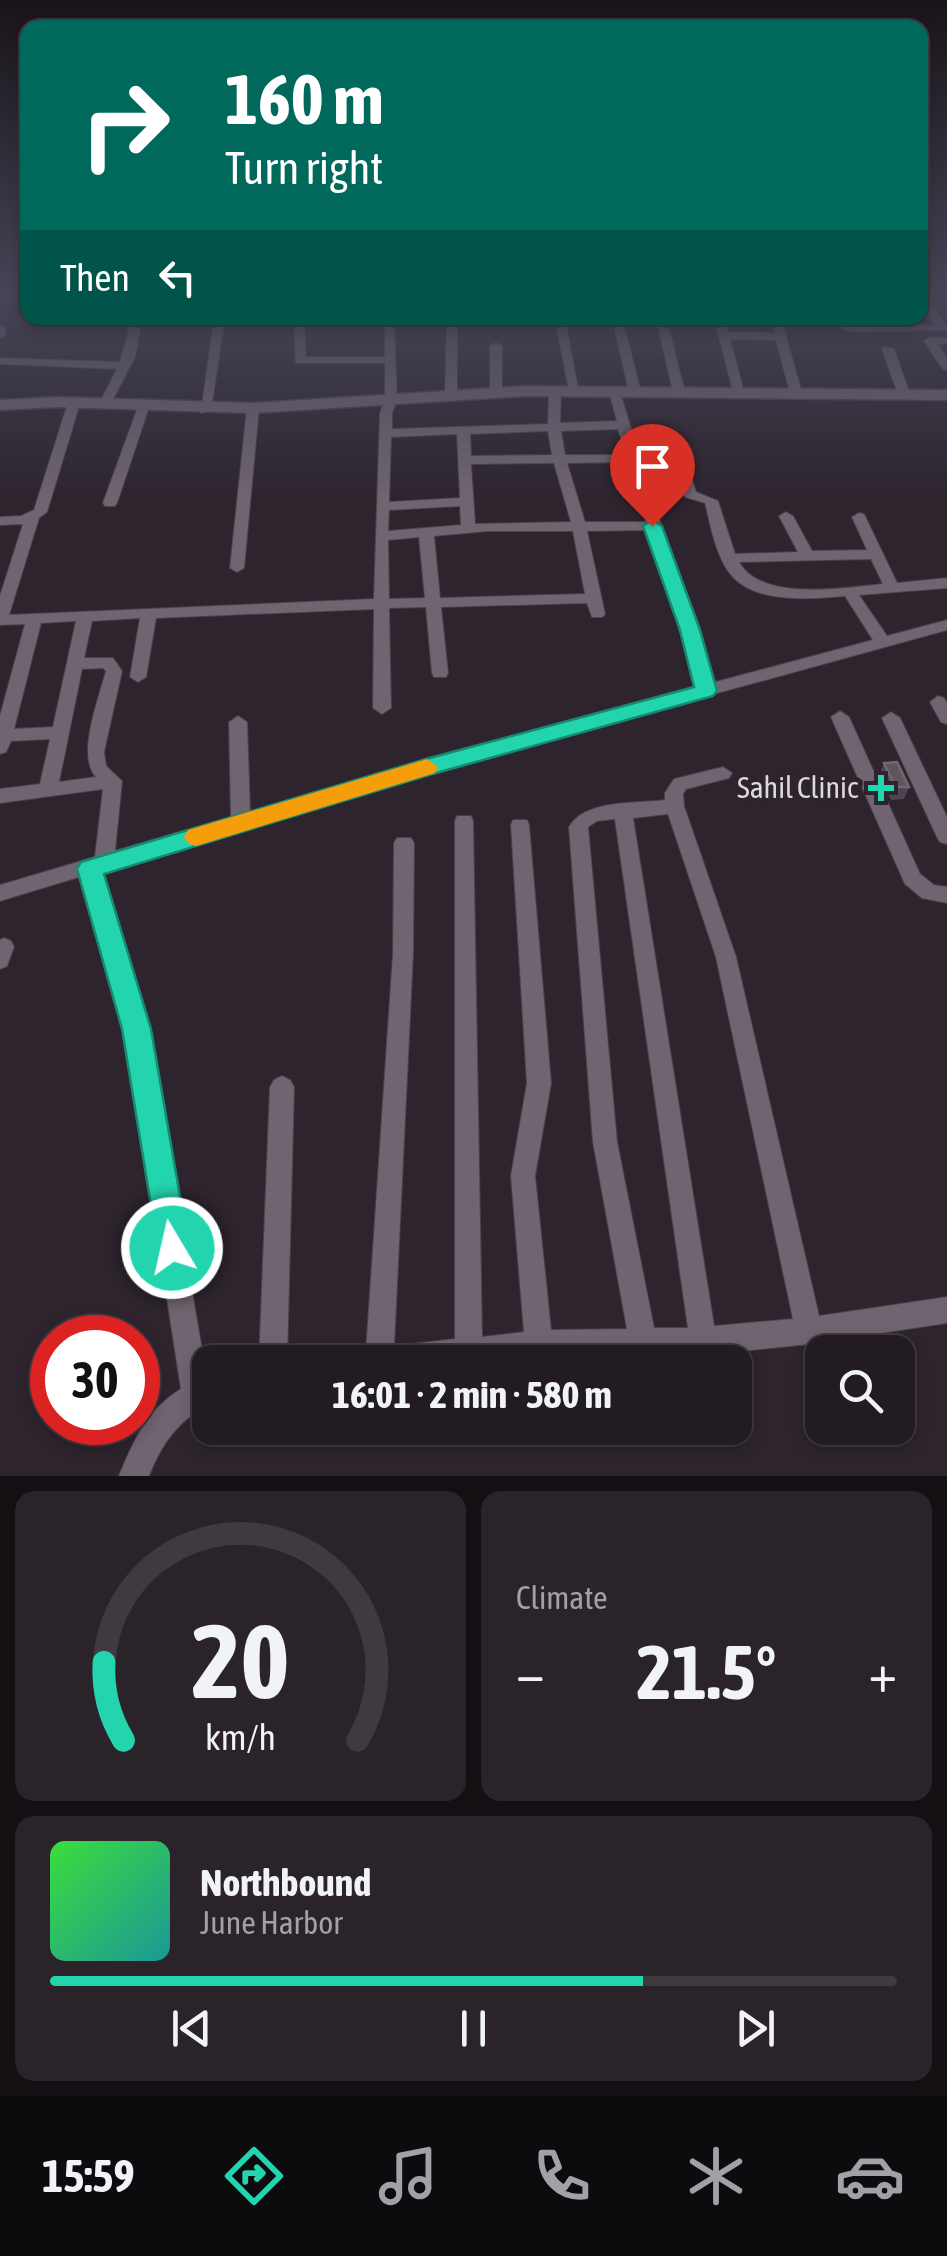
<!DOCTYPE html>
<meta charset="utf-8">
<style>
:root{--surface:#221b22;--page:#2a242a;--text:#f1f3f6;--muted:#a2a1a5;--line:#3f3940;--accent:#23d5af}
body{margin:0;font-family:"Asap Condensed",sans-serif;background:var(--page);color:var(--text);height:100vh;display:flex;flex-direction:column;font-size:38px;white-space:nowrap}
*{box-sizing:border-box;margin:0}
p{font-size:32px;color:var(--muted)}
.icon{flex:none;width:55px;height:55px;fill:none;stroke:currentColor;stroke-width:2;stroke-linecap:round;stroke-linejoin:round}
.map{position:relative;height:1476px;overflow:hidden}
.side{display:flex;flex-direction:column;gap:15px;padding:15px;background:#130f13;flex:1}
.side>*{flex:none}
.top-card{position:absolute;left:20px;top:20px;width:908px;height:305px;border-radius:20px;box-shadow:0 5px 15px #0003,0 0 0 2px var(--line);background:#00695c;color:#fff;overflow:hidden}
.fabs{position:absolute;left:805px;top:1335px;display:grid;gap:20px}
.fabs a{display:grid;place-items:center;width:110px;height:110px;border-radius:20px;background:var(--surface);box-shadow:0 5px 15px #0003,0 0 0 2px var(--line);font-size:50px}
.speed{position:absolute;left:30px;top:1315px;display:flex;gap:20px;font-size:50px;font-weight:700;text-align:center}
.speed>*{display:grid;place-content:center;width:130px;height:130px;border-radius:50%;background:var(--surface);box-shadow:0 5px 15px #0003,0 0 0 2px var(--line);line-height:1}
.speed .limit{border:15px solid #d22;background:#fff;color:#111}
.pin{position:absolute;display:grid;place-items:center;width:85px;height:85px;color:#fff;margin:-102px -42px;border-radius:50% 50% 50% 0;rotate:-45deg;box-shadow:0 0 10px #0007}
.pin .icon{rotate:45deg}
.me{position:absolute;width:110px;margin:-55px;rotate:351deg;stroke-linejoin:round;filter:drop-shadow(0 0 8px #0008)}
.turn{display:flex;align-items:center;gap:35px;height:210px;padding:0 40px;font-size:45px}
.turn .icon{width:130px;height:130px;stroke-width:2.5}
.turn b{display:block;font-size:70px;line-height:85px}
.then{display:flex;align-items:center;height:95px;padding:0 40px;background:#0003;gap:20px;font-size:38px}
.big{font-size:75px;font-weight:700;line-height:1.1}
.side .widget{flex:1;display:flex;flex-direction:column;justify-content:center;gap:15px;min-width:0;padding:0 35px;border-radius:20px;background:var(--page)}
.side .dial{align-items:center;gap:0}
.dial svg{height:260px;overflow:visible;fill:none;stroke:var(--line);stroke-width:7;stroke-linecap:round;text-anchor:middle}
.dial text{fill:var(--text);stroke:none}
.song{display:flex;align-items:center;gap:30px}
.cover{width:120px;height:120px;border-radius:15px;background:linear-gradient(135deg,hsl(120 70% 55%),hsl(180 70% 35%))}
.played{height:10px;border-radius:5px;background:linear-gradient(90deg,var(--accent) 70%,var(--line) 70%)}
.keys{display:flex;justify-content:space-around;direction:ltr}
.heat{display:flex;justify-content:space-between;align-items:center;font-size:55px;direction:ltr}
.side .tiles{flex:1;display:grid;gap:15px;grid-template-columns:1fr 1fr}
.widget:last-child{grid-column:span 2}
.trip{position:absolute;left:192px;top:1345px;width:560px;height:100px;border-radius:20px;background:var(--surface);box-shadow:0 5px 15px #0003,0 0 0 2px var(--line);font-weight:700;line-height:100px;text-align:center}
.dock{display:flex;height:160px;justify-content:space-around;align-items:center;background:#0e0b0e;color:var(--muted)}
.dock .icon{width:70px;height:70px}
.dock .current{color:var(--accent)}
.dock b{font-size:45px;color:var(--text)}
.map>svg:first-child{display:block}
</style>
<div class="map">
<svg width="947" height="1476" viewBox="0 0 947 1476">
<rect width="100%" height="100%" fill="#2d242e"/>
<g fill="none" stroke-linecap="round" stroke-linejoin="round">
<g stroke="#4a424a" stroke-width="2">
<path id="street" d="M920,292L925,295L947,327L946,330L856,332L842,329L836,318H846L850,325L856,326L934,325L920,303Z
M132,318H142L135,357L109,407L99,404L117,369L0,364V358L120,362Z
M214,318H304L306,357H385V326L394,324L397,400L392,413V429L548,424L549,392L555,388L561,392L560,423L617,421L609,392L619,389L639,454H671L686,462L696,492L718,501L735,554L798,552L779,516L786,512L793,516L812,551L867,550L852,517L859,513L864,514L897,583L947,578V588L859,595L887,636L947,620V630L427,773L101,871L147,1029L207,1379L210,1378V1406C179,1417 160,1447 149,1476H119C133,1442 148,1408 181,1389L125,1029L82,876L0,901V885L95,857L103,789L0,803V789L40,784L50,739L11,741L6,752L0,754V716L25,624L0,625V596L23,524L0,525V517L21,516L34,510L68,403L74,399L80,403L47,512L39,518L9,615L374,599L380,413L385,400V363H296L294,323H224L211,410L201,413ZM618,429L626,455H565L561,431ZM548,431L552,455L471,456L470,434ZM457,434L460,498L389,502L391,437ZM628,462L646,522H585L567,463ZM641,462C681,462 671,464 685,497L705,503C711,527 716,557 732,576C757,604 811,599 845,596L873,640L712,683ZM554,463L571,522L475,524L471,464ZM460,506L461,525L388,531L389,510ZM649,530L697,688L426,761L250,812L247,722L238,716L229,722L231,817L115,851L122,781L106,766L104,752L122,671L113,658H84L92,621L140,618L130,677L138,682L146,677L156,618L374,609L373,708L382,714L391,708L389,608L426,607L432,673L434,677H446L448,673L441,607L587,603L592,617H602L605,614L587,531ZM488,531H573L585,594L440,598L434,536ZM419,537L425,598L389,599L388,540ZM871,559L883,584C844,588 761,602 739,562ZM76,621L53,727L14,729L41,623ZM103,668L106,671C99,698 76,756 96,777L59,782L82,669Z
M447,318H457V396L451,400L445,396Z
M555,318H565L579,394L569,391Z
M612,318H622L641,392L639,395L629,392Z
M656,318H666L685,392L683,395L673,392Z
M714,318H724L728,332L775,333L771,318H781L802,393L800,396L790,393L776,340L730,339L744,392L734,395Z
M0,325L5,328L6,335L0,338Z
M930,338H947V344H938L947,358V370L943,369L924,341Z
M496,343L502,346V393L496,397L490,393V346Z
M884,347L894,349L910,394L908,397L898,394L882,349Z
M139,404L149,407L117,503L115,506H105L103,503Z
M253,404L259,408L244,568L237,572L230,568L247,408Z
M938,696L944,698L947,703V724L941,722L930,702Z
M840,711L849,717L920,874L934,885L947,887V903L922,898L905,884L831,717Z
M891,712L900,718L947,817V844L940,842L937,837L882,718Z
M723,767L732,773L729,778L686,789L683,794L684,806L736,957L819,1316L947,1297V1323L809,1344L703,1355L539,1358L494,1362H360L366,1352L393,954L394,843L397,838H411L414,843L413,954L394,1346L455,1339V821L457,816H471L473,821L482,1337L524,1332L511,1176L527,1083L511,825L513,820H527L529,825L551,1083L535,1176L551,1330L627,1329L593,1142L569,827C585,799 636,804 665,800V793L674,779ZM668,814L716,957L793,1319L714,1326L633,818ZM615,819L688,1328H654L617,1142L588,827L597,821Z
M4,938L11,941L14,947L7,966L0,969V940Z
M282,1076L290,1080L294,1087L287,1362H259L270,1087L274,1080Z"/>
</g>
<g stroke="#4a424a" stroke-width="3">
<path id="secondary" d="M524,386L947,390V400L524,396L253,413L57,407L0,410V400L57,397L253,403Z"/>
</g>
<use href="#street" fill="#6f6470" fill-rule="evenodd"/>
<use href="#secondary" fill="#6f6470" fill-rule="evenodd"/>
</g>
<path fill="#4f4550" d="M884,763L909,787L904,799L891,800L879,775Z"/>
<path fill="#5e555f" stroke="#726973" stroke-width="2.5" d="M897,762L909,787H895L884,763Z"/>
<linearGradient id="sky" x2="0" y2="1"><stop stop-color="#191419"/><stop offset="0.59" stop-color="#464557"/><stop offset="1" stop-color="#464557" stop-opacity="0"/></linearGradient>
<rect width="947" height="499" fill="url(#sky)"/>
<path fill="#23d5af" stroke="#178a72" stroke-width="2.5" d="M652,520L662,526L700,630L717,691L713,696L429,775L104,874L151,1029L189,1248L184,1260L172,1265L160,1260L122,1029L77,869L81,862L426,759L694,687L680,630L643,526Z"/>
<path fill="#f59e0b" d="M427,759L438,767L435,773L196,846L188,843L184,837L188,830Z"/>
<path fill="#23d5af" stroke="#2d242e" stroke-width="4" d="M876 773h10v10h10v10h-10v10h-10v-10h-10v-10h10z"/>
<g text-anchor="middle" stroke-width="10" stroke-linejoin="round" paint-order="stroke">
<g font-size="30" fill="#ddd7de" stroke="#2d242e" text-anchor="end">
<text x="858" y="798">Sahil Clinic</text>
</g>
</g>
</svg>
<div class="fabs">
<a><svg class="icon" aria-label="search" viewBox="0 0 24 24"><circle cx="10" cy="10" r="6"/><path d="M15 15l6 6"/></svg></a>
</div>
<div class="speed"><div class="limit">30</div></div>
<div class="pin" style="left:652px;top:526px;background:#d93025"><svg class="icon" aria-label="arrive" viewBox="0 0 24 24"><path d="M6 21V4h12l-3 4 3 4H6"/></svg></div>
<svg class="me" style="left:172px;top:1248px" viewBox="-20 -20 40 40"><circle r="17" fill="#23d5af" stroke="#fff" stroke-width="3"/><path d="M0-11L8 9 0 5-8 9z" fill="#fff"/></svg>
<div class="trip">16:01 · 2 min · 580 m</div>
<div class="top-card">
<div class="turn"><svg class="icon" aria-label="right" viewBox="0 0 24 24"><path d="M7 20v-9h11M14 6l5 5-5 5"/></svg><div><b>160 m</b>Turn right</div></div>
<div class="then">Then<svg class="icon" aria-label="left" viewBox="0 0 24 24"><path d="M17 20v-9H6M10 6l-5 5 5 5"/></svg></div>
</div>
</div>
<section class="side">
<div class="tiles">
<div class="widget dial"><svg viewBox="0 0 100 80">
<path d="M14 69A42 42 0 1 1 86 69"/>
<path d="M14 69A42 42 0 0 1 8 45" stroke="#23d5af"/>
<text x="50" y="56" font-size="32" font-weight="700">20</text>
<text x="50" y="72" font-size="11">km/h</text>
</svg></div>
<div class="widget"><p>Climate</p>
<div class="heat"><a>−</a><b class="big">21.5°</b><a>+</a></div>
</div>
<div class="widget">
<div class="song"><i class="cover"></i><div><b>Northbound</b><p>June Harbor</p></div></div>
<div class="played"></div>
<div class="keys"><svg class="icon" aria-label="previous" viewBox="0 0 24 24"><path d="M18 5L8 12l10 7zM5 5v14"/></svg><svg class="icon" aria-label="pause" viewBox="0 0 24 24"><path d="M8 5v14M16 5v14"/></svg><svg class="icon" aria-label="next" viewBox="0 0 24 24"><path d="M6 5l10 7-10 7zM19 5v14"/></svg></div>
</div>
</div>
</section>
<nav class="dock">
<b>15:59</b>
<svg class="icon current" aria-label="directions" viewBox="0 0 24 24"><path d="M12 3l9 9-9 9-9-9zM9 14v-3h6M13 9l2 2-2 2"/></svg>
<svg class="icon" aria-label="music" viewBox="0 0 24 24"><path d="M9 18V5l10-2v13"/><circle cx="6" cy="18" r="3"/><circle cx="16" cy="16" r="3"/></svg>
<svg class="icon" aria-label="phone" viewBox="0 0 24 24"><path d="M5 4h4l2 5-3 2q2 4 5 5l2-3 5 2v4C11 20 4 13 5 4z"/></svg>
<svg class="icon" aria-label="climate" viewBox="0 0 24 24"><path d="M12 3v18M4 7l16 10M4 17L20 7"/></svg>
<svg class="icon" aria-label="car" viewBox="0 0 24 24"><path d="M5 17H2v-5l4-1 3-4h7l3 4 3 1v5h-3M9 17h6M6 11h13"/><circle cx="7" cy="17" r="2"/><circle cx="17" cy="17" r="2"/></svg>
</nav>
